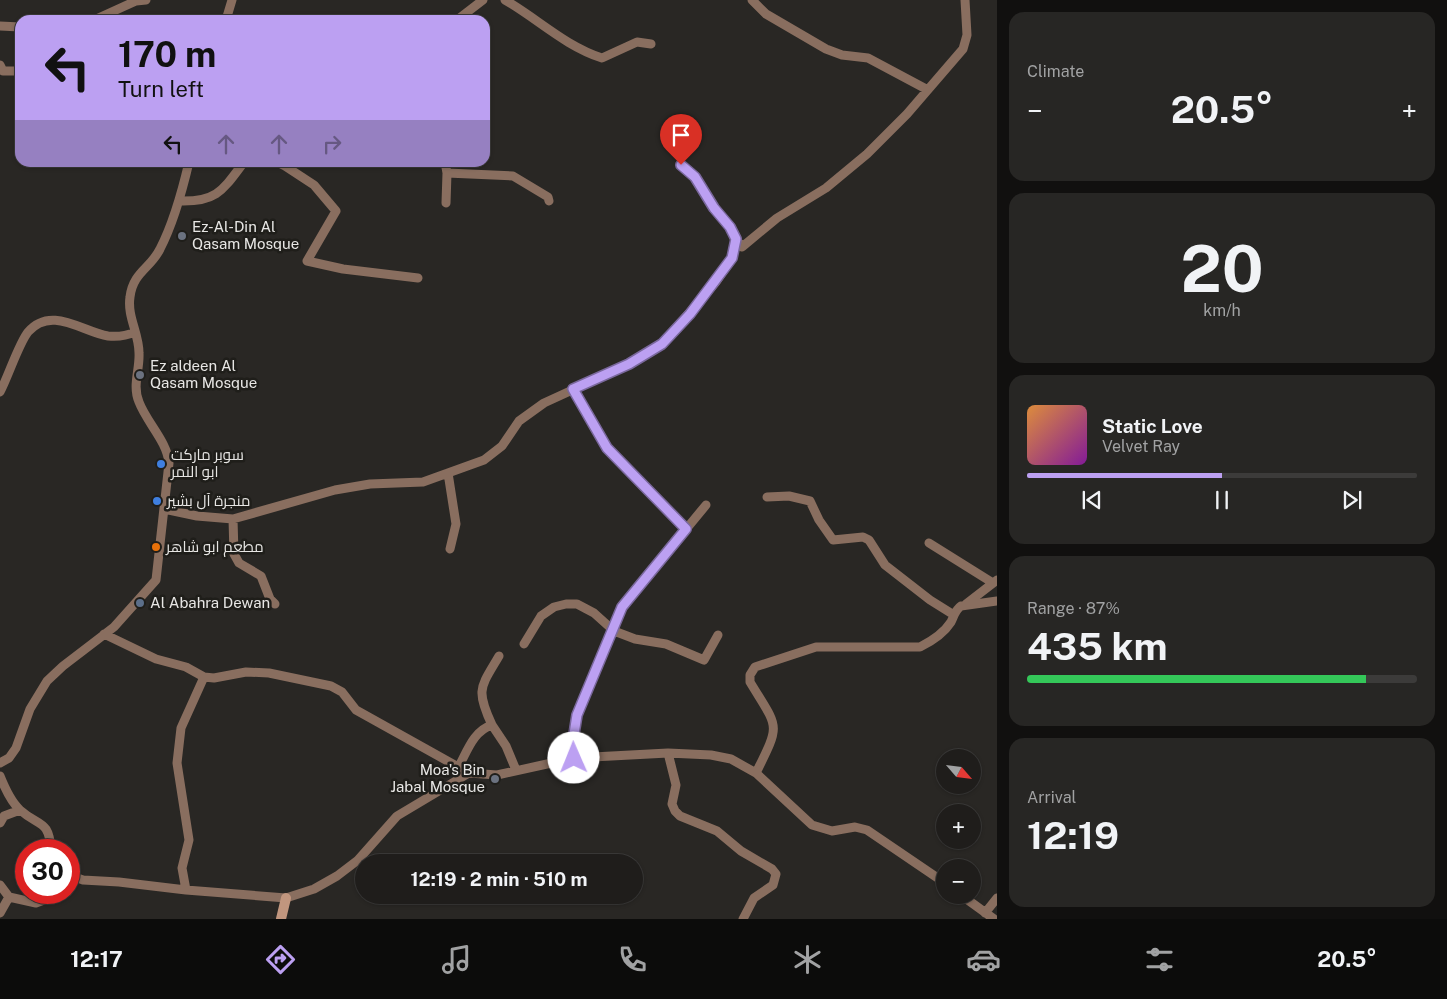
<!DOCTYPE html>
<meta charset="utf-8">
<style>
:root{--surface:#1f1d1b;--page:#272624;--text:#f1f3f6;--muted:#a1a2a3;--line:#3c3b3a;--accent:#bca0f2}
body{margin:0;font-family:"Public Sans",Cairo,sans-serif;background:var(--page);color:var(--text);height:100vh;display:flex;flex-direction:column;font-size:19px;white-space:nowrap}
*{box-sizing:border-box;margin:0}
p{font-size:16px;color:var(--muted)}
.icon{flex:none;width:28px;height:28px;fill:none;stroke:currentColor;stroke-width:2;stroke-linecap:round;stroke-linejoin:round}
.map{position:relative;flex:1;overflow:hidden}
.side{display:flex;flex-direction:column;gap:12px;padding:12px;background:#11100f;width:450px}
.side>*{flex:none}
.top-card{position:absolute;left:15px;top:15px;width:475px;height:152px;border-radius:15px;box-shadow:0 1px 4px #0004,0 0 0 1px var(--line);background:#bca0f2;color:#111;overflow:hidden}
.needle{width:32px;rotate:118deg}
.fabs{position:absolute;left:936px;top:749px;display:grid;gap:10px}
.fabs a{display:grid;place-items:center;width:45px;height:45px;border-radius:50%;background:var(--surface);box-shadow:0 1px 4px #0004,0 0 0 1px var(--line);font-size:25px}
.speed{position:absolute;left:15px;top:839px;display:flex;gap:10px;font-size:25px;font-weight:700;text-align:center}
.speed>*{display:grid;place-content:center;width:65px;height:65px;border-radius:50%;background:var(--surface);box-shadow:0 1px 4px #0004,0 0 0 1px var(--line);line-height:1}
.speed .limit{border:8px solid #d22;background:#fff;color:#111}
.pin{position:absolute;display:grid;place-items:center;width:42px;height:42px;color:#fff;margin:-51px -21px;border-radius:50% 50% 50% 0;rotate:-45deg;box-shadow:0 0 5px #0007}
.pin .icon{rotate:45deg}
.me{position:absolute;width:55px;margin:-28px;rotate:359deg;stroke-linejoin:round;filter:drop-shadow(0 0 4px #0008)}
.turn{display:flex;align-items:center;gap:18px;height:105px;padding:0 20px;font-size:22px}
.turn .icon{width:65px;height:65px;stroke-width:2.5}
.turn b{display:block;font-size:35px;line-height:42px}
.lanes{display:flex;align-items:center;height:48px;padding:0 20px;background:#0003;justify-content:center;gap:25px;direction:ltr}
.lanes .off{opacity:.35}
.big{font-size:38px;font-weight:700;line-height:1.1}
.side .widget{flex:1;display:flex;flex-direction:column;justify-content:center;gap:8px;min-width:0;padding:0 18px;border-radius:15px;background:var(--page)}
.side .dial{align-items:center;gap:0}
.dial b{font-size:65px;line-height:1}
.song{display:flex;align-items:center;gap:15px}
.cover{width:60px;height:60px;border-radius:8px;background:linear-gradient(135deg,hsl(30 70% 55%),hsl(290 70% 35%))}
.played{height:5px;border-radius:2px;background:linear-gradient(90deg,var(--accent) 50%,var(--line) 50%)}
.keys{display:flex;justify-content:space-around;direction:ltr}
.heat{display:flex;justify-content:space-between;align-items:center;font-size:28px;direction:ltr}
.charge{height:8px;border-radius:4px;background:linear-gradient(90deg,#34c759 87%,var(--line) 0)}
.trip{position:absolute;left:355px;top:854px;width:288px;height:50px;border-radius:25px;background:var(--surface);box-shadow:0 1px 4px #0004,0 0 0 1px var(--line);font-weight:700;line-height:50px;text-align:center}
.dock{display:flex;height:80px;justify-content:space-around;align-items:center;background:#0c0c0b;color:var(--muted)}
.dock .icon{width:35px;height:35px}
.dock .on{color:var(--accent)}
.dock b{font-size:22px;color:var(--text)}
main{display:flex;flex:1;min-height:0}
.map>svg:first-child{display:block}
</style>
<main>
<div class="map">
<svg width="997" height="919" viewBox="0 0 997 919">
<rect width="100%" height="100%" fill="#292724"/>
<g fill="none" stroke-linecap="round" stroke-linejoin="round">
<path stroke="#896e5f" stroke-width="9" d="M505,0C538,19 565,46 602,58L637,42L651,44
M752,0L766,14L826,49L842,55L868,58L928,90
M94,20L136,1L146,0
M226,20L232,0
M457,20L483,0
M0,26L20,27
M0,65L3,71H17L20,73
M277,162L285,166L294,162
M445,162L447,173L446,203
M681,165L695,177L714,209L730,227L736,243
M285,166L314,185L336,211L307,261L343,269L418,278
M447,173L513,176L548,197L549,201
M180,201C217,202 223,190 244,162
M573,389L607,448L686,529
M0,392C8,377 19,343 28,332C51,305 83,332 108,336C118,337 126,336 135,332
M448,473L456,524L450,549
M767,497L789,496L810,501L819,520L833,540L863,537L869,540L885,565L930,600L954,615
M164,509L197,516L233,519L335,490L370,484L423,482L484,460L502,446L519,421L544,403L629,364L662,344L716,282L732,258L736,239L742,247L777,218L826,188L867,154L907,114L963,49L967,35L965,0
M233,519L234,554L239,563L261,576L270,599L275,604
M929,543L993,583
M966,604L997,580
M104,634L156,659L186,667L204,677L214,678L246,672L269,673L331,686L342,692L356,710L469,773L497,775L574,758L668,753L711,755L731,759L756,773L812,825L832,831L855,827L867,830L945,883
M524,644L541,616L554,607L566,604H577L594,613L614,631L635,639L666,644L704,660L718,635
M492,725C475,689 481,687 499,656
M668,753L676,785L672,804L675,811L680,816L717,831L741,851L772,869L776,874L773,885L754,898L743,919
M574,758L573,734L577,715L622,607L706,505
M0,763L9,758L16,748L30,709L47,681L63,666L114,627L156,580L169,463C167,441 147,423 139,402C132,386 140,369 139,353C139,333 127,317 130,297C133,272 151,268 160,249C174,222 182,192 189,162
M458,768C467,752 473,731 492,725L506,746L516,770
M756,773C781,722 779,730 750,682V675L755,667L816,647H920C930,642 944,633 951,622C954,616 955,610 961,606L997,601
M0,776C4,786 11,802 20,810C39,827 49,819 51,850
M0,823L4,816L20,810
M69,875L83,880L119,882L186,890L286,898L314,889L337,876L358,860L397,816L469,773
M0,885L9,897
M186,890L182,868L189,840L177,763L181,728L204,677
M961,895L994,919
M0,913L9,897L36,903L44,900L48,892
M985,913L997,898"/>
<path stroke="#c1967e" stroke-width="10" d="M281,919L286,898"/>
</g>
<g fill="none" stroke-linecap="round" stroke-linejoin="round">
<g stroke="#7a689d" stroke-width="12">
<path id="route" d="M574,758V734L577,715L622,607L686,529L607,448L573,389L629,364L662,344L690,314L732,258L736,239L730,227L714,208L695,177L681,165"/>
</g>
<use href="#route" stroke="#bca0f2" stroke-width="9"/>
</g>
<g fill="#6b7280" stroke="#1f1e1a" stroke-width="2">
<circle cx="182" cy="236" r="5"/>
<circle cx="140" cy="375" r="5"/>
<circle cx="495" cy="779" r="5"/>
</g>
<g fill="#3f7fe0" stroke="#1f1e1a" stroke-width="2">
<circle cx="161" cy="464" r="5"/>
<circle cx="157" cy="501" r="5"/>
</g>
<circle fill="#e8710a" stroke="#1f1e1a" stroke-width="2" cx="156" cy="547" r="5"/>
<circle fill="#5c6f8a" stroke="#1f1e1a" stroke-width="2" cx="140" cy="603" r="5"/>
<g text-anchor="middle" stroke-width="5" stroke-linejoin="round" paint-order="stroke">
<g font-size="15" fill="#e7e6e4" stroke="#1f1e1a" text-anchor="start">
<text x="192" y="232">Ez-Al-Din Al<tspan x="192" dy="17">Qasam Mosque</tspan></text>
<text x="150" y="371">Ez aldeen Al<tspan x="150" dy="17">Qasam Mosque</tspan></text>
<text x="171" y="460">سوبر ماركت<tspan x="171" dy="17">ابو النمر</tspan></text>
<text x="167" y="506">منجرة آل بشير</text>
<text x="166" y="552">مطعم ابو شاهر</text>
<text x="150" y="608">Al Abahra Dewan</text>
<text x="485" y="775" text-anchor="end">Moa's Bin<tspan x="485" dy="17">Jabal Mosque</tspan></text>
</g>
</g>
</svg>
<div class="fabs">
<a><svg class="needle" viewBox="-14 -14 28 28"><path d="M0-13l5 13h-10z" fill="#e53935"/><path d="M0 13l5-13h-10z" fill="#a1a2a3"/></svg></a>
<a>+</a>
<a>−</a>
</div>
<div class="speed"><div class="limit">30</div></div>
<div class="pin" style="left:681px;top:165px;background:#d93025"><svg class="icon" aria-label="arrive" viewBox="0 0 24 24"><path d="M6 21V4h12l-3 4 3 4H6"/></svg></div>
<svg class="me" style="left:574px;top:758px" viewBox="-20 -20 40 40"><circle r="19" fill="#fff"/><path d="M0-13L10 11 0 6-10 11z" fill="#bca0f2"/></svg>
<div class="trip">12:19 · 2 min · 510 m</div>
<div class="top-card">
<div class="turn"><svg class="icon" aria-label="left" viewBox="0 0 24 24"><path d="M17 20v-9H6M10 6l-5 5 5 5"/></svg><div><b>170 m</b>Turn left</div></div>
<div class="lanes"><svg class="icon" aria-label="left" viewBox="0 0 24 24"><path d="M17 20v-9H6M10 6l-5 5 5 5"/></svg><svg class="icon off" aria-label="ahead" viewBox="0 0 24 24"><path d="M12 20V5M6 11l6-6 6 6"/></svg><svg class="icon off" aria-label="ahead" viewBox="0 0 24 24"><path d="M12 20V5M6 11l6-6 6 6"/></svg><svg class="icon off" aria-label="right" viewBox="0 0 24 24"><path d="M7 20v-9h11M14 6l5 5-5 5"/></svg></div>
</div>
</div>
<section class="side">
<div class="widget"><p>Climate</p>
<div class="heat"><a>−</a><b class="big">20.5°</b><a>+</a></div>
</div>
<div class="widget dial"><b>20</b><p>km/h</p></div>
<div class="widget">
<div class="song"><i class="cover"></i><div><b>Static Love</b><p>Velvet Ray</p></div></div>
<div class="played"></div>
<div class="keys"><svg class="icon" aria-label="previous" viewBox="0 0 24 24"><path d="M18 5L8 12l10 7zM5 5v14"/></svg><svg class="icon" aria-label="pause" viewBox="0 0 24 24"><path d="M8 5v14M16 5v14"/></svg><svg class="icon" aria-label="next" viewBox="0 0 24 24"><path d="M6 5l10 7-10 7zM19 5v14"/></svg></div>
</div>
<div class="widget"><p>Range · 87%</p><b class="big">435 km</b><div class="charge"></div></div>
<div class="widget"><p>Arrival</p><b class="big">12:19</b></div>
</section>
</main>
<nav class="dock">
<b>12:17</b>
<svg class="icon on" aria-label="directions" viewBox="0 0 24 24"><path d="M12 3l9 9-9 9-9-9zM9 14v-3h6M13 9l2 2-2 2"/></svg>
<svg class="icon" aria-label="music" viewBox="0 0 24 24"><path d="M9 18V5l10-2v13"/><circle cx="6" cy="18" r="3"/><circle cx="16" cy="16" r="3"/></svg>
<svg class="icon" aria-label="phone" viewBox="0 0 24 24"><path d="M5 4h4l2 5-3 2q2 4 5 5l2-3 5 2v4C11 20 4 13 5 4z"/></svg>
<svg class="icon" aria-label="climate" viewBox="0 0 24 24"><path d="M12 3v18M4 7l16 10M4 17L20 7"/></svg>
<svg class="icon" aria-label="car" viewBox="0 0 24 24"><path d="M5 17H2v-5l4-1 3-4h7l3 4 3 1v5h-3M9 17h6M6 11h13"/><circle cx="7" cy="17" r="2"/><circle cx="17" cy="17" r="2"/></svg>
<svg class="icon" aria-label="filters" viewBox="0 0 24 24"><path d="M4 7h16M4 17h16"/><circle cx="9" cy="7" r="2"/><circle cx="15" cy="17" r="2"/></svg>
<b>20.5°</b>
</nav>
